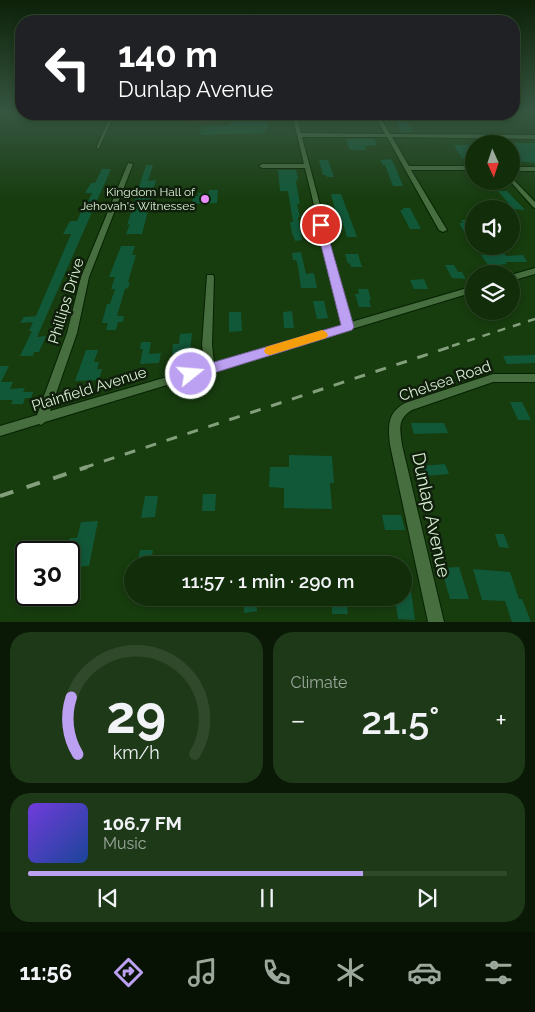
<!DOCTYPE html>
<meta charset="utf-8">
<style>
:root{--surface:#112d0a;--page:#1e3918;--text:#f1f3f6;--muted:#9ca89c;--line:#30492b;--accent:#bca0f2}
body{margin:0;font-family:Raleway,sans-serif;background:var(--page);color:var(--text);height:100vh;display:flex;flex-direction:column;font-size:19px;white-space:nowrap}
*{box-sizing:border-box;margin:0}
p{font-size:16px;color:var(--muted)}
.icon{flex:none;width:28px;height:28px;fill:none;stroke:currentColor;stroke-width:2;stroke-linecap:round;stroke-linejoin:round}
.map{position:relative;height:622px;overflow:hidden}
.details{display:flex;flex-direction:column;gap:10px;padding:10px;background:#091906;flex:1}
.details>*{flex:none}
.top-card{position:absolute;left:15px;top:15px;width:505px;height:105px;border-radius:20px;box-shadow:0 2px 8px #0003,0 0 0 1px var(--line);background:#202124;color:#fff;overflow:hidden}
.needle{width:32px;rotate:177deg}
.tools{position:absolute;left:465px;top:135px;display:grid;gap:10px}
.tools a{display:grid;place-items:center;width:55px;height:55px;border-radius:50%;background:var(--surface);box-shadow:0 2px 8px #0003,0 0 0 1px var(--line);font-size:25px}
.speed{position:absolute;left:15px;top:541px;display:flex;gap:10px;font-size:25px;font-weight:700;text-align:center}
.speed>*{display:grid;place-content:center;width:65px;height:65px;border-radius:50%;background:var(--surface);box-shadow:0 2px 8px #0003,0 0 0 1px var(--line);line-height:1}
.speed .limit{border:2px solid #111;border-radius:8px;background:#fff;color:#111}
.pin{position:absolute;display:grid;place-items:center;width:42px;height:42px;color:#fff;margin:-21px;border:2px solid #fff;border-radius:50%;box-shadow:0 1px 5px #0007}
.me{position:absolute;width:55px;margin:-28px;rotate:73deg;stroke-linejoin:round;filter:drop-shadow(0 0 4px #0008)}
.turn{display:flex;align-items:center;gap:18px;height:105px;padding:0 20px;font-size:22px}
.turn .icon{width:65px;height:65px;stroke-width:2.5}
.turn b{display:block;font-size:35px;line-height:42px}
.big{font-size:38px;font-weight:600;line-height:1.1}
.details .widget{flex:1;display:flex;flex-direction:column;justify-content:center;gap:8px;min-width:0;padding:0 18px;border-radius:20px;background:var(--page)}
.details .dial{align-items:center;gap:0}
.dial svg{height:130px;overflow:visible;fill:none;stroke:var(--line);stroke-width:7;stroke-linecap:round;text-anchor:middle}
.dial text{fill:var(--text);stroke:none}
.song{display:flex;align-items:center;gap:15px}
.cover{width:60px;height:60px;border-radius:8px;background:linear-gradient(135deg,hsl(260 70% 55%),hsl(220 70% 35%))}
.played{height:5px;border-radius:2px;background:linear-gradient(90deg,var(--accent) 70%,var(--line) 70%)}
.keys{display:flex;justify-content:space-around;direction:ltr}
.heat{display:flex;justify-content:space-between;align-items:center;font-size:28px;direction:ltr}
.details .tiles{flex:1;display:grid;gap:10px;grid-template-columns:1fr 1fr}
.widget:last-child{grid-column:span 2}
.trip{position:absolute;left:124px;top:556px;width:288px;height:50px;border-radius:25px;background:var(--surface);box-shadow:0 2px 8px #0003,0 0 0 1px var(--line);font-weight:600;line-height:50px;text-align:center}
.tabs{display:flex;height:80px;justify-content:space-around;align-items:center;background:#071204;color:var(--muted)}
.tabs .icon{width:35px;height:35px}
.tabs .on{color:var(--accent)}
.tabs b{font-size:22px;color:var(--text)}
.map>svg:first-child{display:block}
</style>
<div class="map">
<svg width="535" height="622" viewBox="0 0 535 622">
<rect width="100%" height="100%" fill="#173c0e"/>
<path fill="#7c3336" d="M189,114H220L219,122L187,123Z"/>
<path fill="#115839" d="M229,114H266L268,129H265V133L200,135L201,127L230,125Z
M395,119H405L414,132H401Z
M349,139H374L377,145L365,146L367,150H350L346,140Z
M511,143H535V163L516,161L511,156Z
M454,145H474V159H462Z
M391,159L394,164L403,186H393L385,165H383L380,160Z
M319,160H328L334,177H327L326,175H323Z
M146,165H153L148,181L156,180L142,234H126L130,224L127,225Z
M102,169H111L37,337L46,336L39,352H34L33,356H20L32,331H29L33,322L20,323L24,317L36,316L71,234H63L70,221H77L82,210H84L92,193H85L91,183H95Z
M278,170H296L298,178L296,182L300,204H297L300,217H298L302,240L295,241L292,233L290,222H293L288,191H280Z
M209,190H218L217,203L192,204L193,196H198V193H209Z
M498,191H507L525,210L513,209Z
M331,194H341L357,237H347L341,217H337Z
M403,208H410L421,229H410L400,210H403Z
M461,220H469L474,227V235H466L459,223H463Z
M121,246H135L132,255H136L128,282H130L128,288L125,289L117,316H124L123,322H118L116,330H106L108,323H102L107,304H110L115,289H111L115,277H109Z
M301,252L306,274L314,273L317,288H301L298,266L296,260H293L292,253Z
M345,254H358L362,267H351L350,263L348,264Z
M505,254L506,256L523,255L527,262H505L507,264L498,265L500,268L491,269L481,255Z
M445,265H454L458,272H462L466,279L452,278Z
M424,279L428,289H414L410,280Z
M358,289H368L371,300H369L371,307H359L355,294H359Z
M313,301H324L328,318L317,319Z
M292,311L294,328H284L283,312Z
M229,312H241L242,331L229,332Z
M192,333L190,353L172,354L173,344H179L180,334Z
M141,342H151L149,354L161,353L159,363L140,364L143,349H140Z
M86,350H98L94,362H99L97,369H102L99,380L75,381Z
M535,355V363L507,364L503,356Z
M0,366H9L1,382H13L10,389L25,388L23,392H33L31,398H25L23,404H11L13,400H0Z
M510,402H522L531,420H518Z
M411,423H444L448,433L414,434Z
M289,455L332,456L334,483H330L332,509L284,508V488L269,487L270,467H289Z
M445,464L449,474L424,476L421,466Z
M203,494H216L215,511H202Z
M145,496H158L155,517L141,518Z
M382,515H401L405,530H385Z
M98,521L89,566L69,567V552H54L57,543L69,542L70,538H77L81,522Z
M495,534H504L509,548L499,547Z
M140,550H153L150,565H137Z
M459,567L469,599H450L441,568Z
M473,569L510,572L519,599H522L531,622H512L505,601L482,600Z
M402,591H411L415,620L398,619L395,598H402Z
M244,598H256L257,611L244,613Z
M313,598H346L348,614H332V607H313Z"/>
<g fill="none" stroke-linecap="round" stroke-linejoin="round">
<g stroke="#062101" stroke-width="4">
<path id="service" d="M98,147L113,114"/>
</g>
<g stroke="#062101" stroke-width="2">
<path id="minor" d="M292,114H296L301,133L385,134L374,114H378L390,134L535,135V139L392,137L409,166H474V170H411L447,230L443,232L439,230L387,137H302L351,322L474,286V292L45,422L41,425L39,424L0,436V426L37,415L67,333L81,277L128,163L133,164L89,277L77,333L50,411L205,366L202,345L207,275H213L214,277L212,345L214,363L343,325L305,168H262L259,166L262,164H304Z
M511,167H535V171H511Z
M511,177L535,202V208L533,207L510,181H511Z
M535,268V274L511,281V275Z
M493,374H535V382H493L412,410C397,419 400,429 402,445L444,622H428L390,445C388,426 387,413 405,403Z"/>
</g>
<use href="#service" stroke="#476e3e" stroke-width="2.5"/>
<use href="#minor" fill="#476e3e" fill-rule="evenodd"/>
<path stroke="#839f7c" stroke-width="2.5" stroke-dasharray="8 8" stroke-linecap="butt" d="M452,346L535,319"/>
<path stroke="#839f7c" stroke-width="3" stroke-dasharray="11 11" stroke-linecap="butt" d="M83,468L456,345"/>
<path stroke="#839f7c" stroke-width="4" stroke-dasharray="14 14" stroke-linecap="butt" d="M0,496L87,467"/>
</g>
<linearGradient id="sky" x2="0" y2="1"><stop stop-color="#0d2108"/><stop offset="0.56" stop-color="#365641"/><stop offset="1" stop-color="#365641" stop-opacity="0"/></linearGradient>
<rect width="535" height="200" fill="url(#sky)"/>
<path fill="#bca0f2" stroke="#7a689d" d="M321,222L325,225L354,327L352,330L191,380L187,378L185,374L187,370L341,325L316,225Z"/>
<path fill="#f59e0b" d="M322,330L326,332L328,335L326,338L270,355L266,354L264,351L266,347Z"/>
<circle fill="#e98efe" stroke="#0f1f0b" stroke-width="2" cx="205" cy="199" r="5"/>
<g text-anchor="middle" stroke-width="5" stroke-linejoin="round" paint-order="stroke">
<g font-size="12" fill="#d9eed4" stroke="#0f1f0b" text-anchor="end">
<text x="195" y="196">Kingdom Hall of<tspan x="195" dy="14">Jehovah's Witnesses</tspan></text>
</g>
<g font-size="15" fill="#d9eed4" stroke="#0f1f0b">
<text transform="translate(66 301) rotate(-73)" y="5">Phillips Drive</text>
<text transform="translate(445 381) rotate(-19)" y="5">Chelsea Road</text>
<text transform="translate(89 389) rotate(-17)" y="5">Plainfield Avenue</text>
</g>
<g font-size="18" fill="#d9eed4" stroke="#0f1f0b">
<text transform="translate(431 515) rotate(78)" y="6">Dunlap Avenue</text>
</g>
</g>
</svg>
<div class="tools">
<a><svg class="needle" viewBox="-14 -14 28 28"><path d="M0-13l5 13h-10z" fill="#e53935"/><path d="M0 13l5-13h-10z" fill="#9ca89c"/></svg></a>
<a><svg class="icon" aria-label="sound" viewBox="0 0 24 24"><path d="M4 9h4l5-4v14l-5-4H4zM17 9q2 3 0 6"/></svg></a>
<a><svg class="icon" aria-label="layers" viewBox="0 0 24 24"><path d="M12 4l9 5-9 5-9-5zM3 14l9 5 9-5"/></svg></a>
</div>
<div class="speed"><div class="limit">30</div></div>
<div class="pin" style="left:321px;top:225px;background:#d93025"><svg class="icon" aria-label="arrive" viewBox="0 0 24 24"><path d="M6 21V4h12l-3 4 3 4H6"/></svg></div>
<svg class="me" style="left:191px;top:374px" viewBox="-20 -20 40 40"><circle r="17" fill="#bca0f2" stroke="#fff" stroke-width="3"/><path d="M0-11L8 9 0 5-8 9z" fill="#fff"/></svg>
<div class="trip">11:57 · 1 min · 290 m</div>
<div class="top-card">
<div class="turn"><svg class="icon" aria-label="left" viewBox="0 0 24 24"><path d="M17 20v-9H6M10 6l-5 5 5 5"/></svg><div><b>140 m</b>Dunlap Avenue</div></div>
</div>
</div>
<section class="details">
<div class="tiles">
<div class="widget dial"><svg viewBox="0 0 100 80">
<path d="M14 69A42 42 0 1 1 86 69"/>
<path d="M14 69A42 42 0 0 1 10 34" stroke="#bca0f2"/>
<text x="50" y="56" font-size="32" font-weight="700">29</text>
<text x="50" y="72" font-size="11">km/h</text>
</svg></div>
<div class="widget"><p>Climate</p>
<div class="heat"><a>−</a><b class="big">21.5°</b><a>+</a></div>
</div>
<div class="widget">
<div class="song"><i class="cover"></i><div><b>106.7 FM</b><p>Music</p></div></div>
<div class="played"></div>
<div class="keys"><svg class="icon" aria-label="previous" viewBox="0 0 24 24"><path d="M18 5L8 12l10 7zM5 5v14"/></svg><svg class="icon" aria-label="pause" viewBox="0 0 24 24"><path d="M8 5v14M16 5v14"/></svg><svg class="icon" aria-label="next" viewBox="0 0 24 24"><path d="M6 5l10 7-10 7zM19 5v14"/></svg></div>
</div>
</div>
</section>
<nav class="tabs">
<b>11:56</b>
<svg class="icon on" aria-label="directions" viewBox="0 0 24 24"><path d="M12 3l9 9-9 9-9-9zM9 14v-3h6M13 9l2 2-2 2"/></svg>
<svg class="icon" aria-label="music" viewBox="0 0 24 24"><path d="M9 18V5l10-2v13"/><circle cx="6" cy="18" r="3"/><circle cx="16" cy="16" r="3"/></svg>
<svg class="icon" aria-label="phone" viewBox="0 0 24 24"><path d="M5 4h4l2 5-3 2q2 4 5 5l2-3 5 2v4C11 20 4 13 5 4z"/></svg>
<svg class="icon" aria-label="climate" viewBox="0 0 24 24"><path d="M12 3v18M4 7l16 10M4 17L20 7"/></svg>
<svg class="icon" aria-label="car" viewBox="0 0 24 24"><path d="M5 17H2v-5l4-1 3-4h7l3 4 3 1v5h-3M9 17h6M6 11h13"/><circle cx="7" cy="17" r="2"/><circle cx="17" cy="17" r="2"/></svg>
<svg class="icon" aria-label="filters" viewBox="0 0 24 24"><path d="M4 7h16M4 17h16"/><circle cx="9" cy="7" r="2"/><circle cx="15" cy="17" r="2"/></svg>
</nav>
